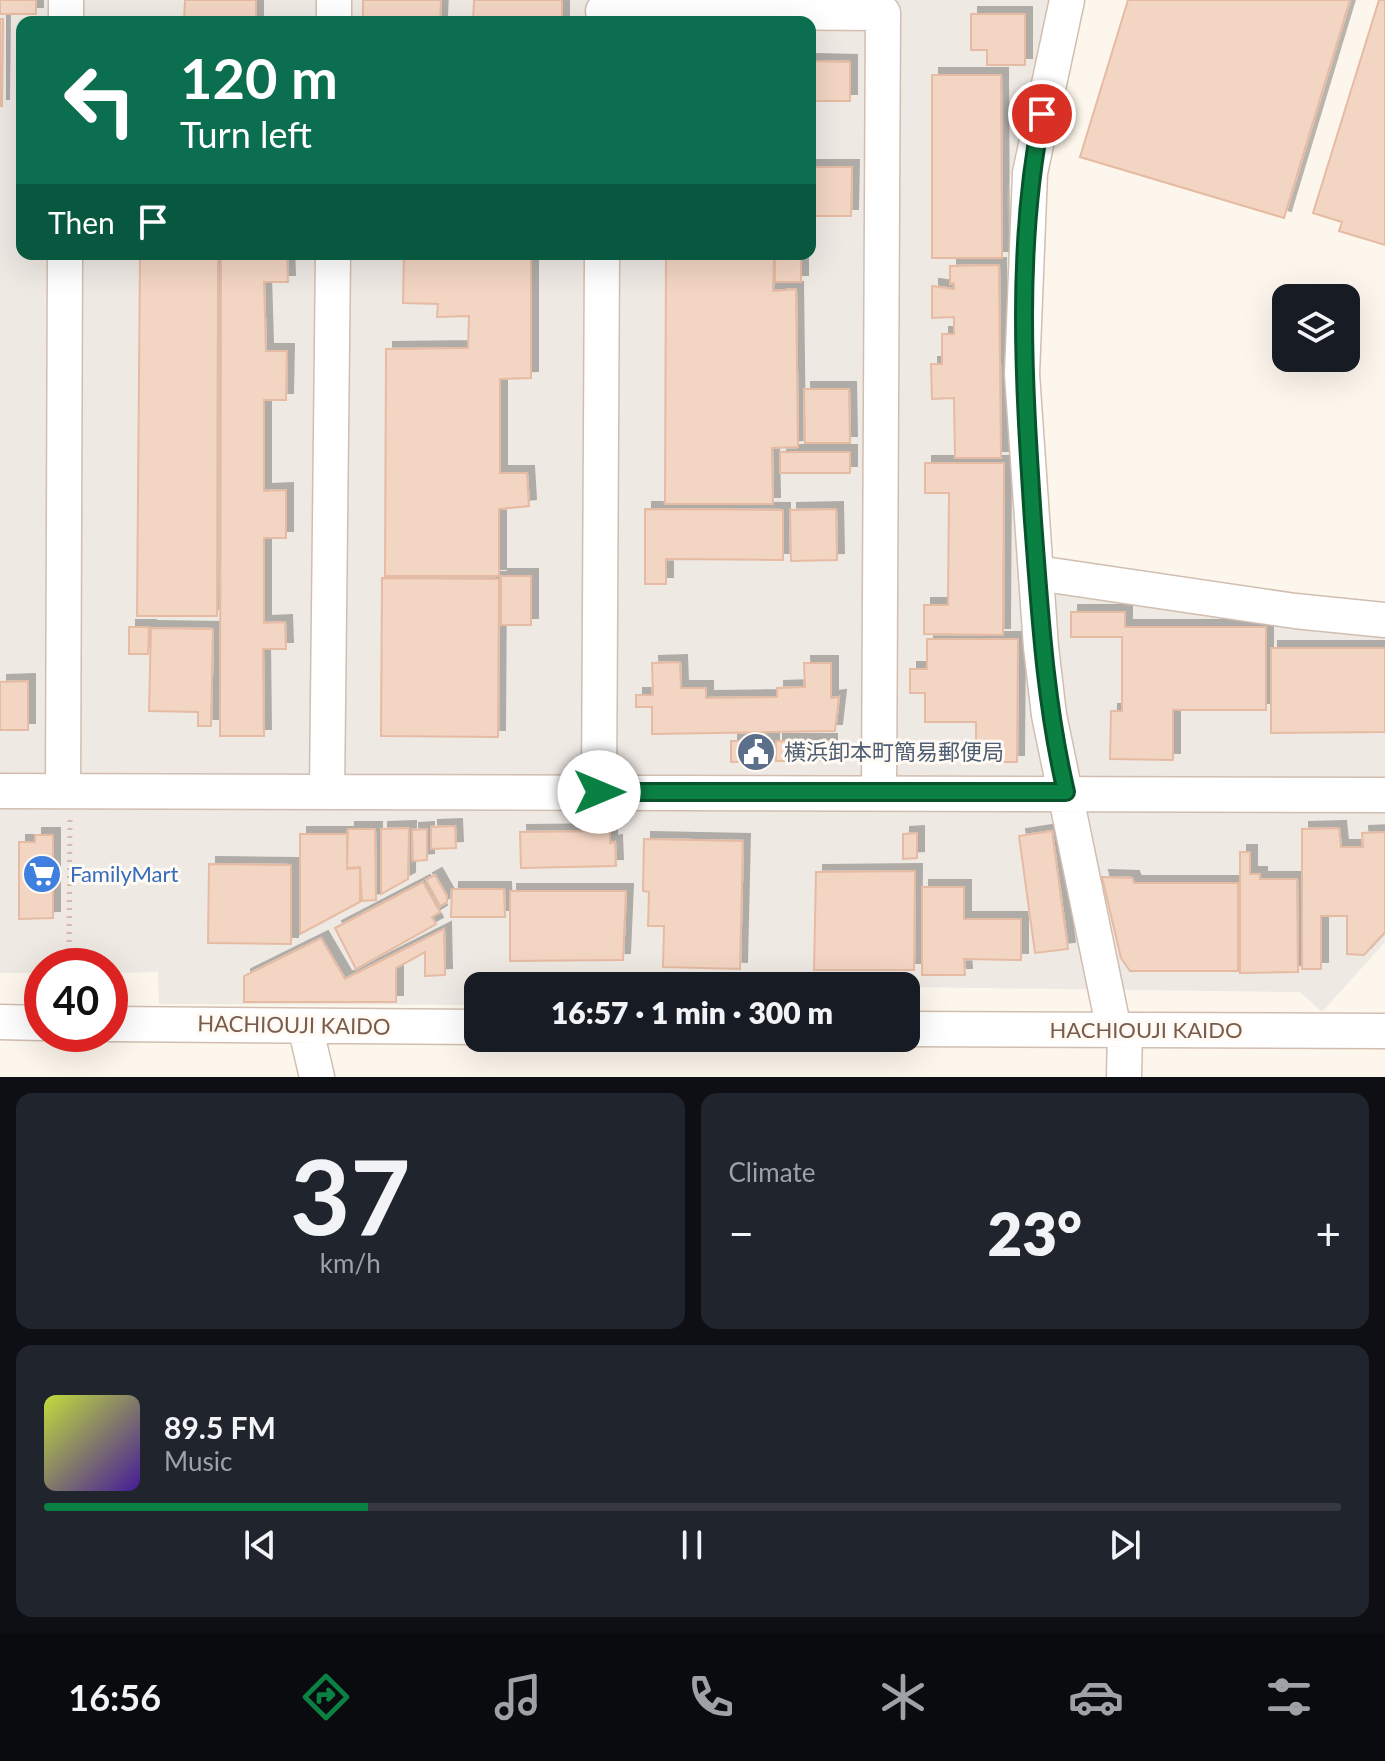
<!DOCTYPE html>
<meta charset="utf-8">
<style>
:root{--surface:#171b24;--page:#20242c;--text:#f1f3f6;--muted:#9ea1a6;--line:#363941;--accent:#0b8043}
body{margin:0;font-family:Lato,"Noto Sans JP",sans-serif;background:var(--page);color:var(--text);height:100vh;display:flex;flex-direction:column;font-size:30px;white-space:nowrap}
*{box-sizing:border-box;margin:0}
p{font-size:26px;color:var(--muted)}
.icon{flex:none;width:44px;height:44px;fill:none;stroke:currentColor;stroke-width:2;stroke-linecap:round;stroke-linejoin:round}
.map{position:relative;height:1077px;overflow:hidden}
.sheet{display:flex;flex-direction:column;gap:16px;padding:16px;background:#0d0f14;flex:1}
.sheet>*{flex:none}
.hud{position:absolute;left:16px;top:16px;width:800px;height:244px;border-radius:16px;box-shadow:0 8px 32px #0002;background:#0b6e4f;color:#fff;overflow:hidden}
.tools{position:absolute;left:1272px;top:284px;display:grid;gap:16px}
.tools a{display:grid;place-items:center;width:88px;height:88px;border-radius:16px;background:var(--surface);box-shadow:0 8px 32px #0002;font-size:40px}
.speed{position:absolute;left:24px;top:948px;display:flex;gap:16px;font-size:40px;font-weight:700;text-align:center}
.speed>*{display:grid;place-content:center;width:104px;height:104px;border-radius:50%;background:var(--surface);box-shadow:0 8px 32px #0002;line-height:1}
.speed .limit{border:12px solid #d22;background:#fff;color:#111}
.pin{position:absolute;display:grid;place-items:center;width:68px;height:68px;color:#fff;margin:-34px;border:4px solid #fff;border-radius:50%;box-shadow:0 2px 8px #0007}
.me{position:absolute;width:88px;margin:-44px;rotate:90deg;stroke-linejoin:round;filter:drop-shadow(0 0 6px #0008)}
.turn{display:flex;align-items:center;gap:28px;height:168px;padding:0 32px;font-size:36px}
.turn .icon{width:104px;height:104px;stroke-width:2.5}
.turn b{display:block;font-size:56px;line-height:68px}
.then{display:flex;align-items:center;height:76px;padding:0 32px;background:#0003;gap:16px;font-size:30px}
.big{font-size:60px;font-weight:800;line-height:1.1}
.sheet .tile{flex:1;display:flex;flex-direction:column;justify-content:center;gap:12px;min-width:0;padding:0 28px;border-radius:16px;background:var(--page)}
.sheet .dial{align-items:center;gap:0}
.dial b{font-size:104px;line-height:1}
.song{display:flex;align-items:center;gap:24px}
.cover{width:96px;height:96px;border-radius:12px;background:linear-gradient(135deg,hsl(70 70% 55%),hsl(260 70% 35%))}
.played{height:8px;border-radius:4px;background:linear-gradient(90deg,var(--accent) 25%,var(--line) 25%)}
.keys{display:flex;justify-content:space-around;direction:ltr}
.heat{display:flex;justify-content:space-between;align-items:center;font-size:44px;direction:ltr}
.sheet .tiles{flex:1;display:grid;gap:16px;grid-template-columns:1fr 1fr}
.tile:last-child{grid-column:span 2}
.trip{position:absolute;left:464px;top:972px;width:456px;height:80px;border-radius:16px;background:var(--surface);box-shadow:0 8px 32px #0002;font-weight:800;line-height:80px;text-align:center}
.tabs{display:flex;height:128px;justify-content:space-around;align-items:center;background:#090b0e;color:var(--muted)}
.tabs .icon{width:56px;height:56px}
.tabs .active{color:var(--accent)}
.tabs b{font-size:36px;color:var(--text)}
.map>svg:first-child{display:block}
</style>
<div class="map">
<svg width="1385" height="1077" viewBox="0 0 1385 1077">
<defs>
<filter id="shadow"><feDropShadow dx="7" dy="-7" stdDeviation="0" flood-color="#0004"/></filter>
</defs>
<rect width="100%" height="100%" fill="#fdf6ec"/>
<path fill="#efe9e4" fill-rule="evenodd" d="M0,0H1049L1007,192L1021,558L1385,611V942L1322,1012L1300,992L652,984L478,986V1005L159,1004L158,972L110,973V966H42V973H0ZM22,22H810V254H22Z"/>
<path fill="#f3d5c3" stroke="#e6bba3" stroke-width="2" filter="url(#shadow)" d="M0,0H36V14H0Z
M185,0H256V22H184Z
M363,0H441L440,22H363Z
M474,0H562V22H473Z
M1128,0H1350L1284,218L1080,157Z
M1379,0H1385V245L1339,231L1342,222L1313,213Z
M971,14H1025V65H987V50H971Z
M0,19H3L2,106H0Z
M810,61L850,62V101H810Z
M932,75H1001L1002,258H932Z
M810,167H852L851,216H810Z
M140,254H218L217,616H137Z
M221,254H287L288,282H264L266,351H287L286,400H264V491L286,490V538H264V623L285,622L286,649H263L264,736H220Z
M404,254H531V378L500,379V473H527L529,506L499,509V576H385L386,349L468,348L469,316L437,317L438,304L403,303Z
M666,254H774L773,291L796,289L798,447L772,448L773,504H665Z
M775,254H801V282H775Z
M999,265L1001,458H955L954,398L932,399L931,364H942V334H954V317L932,318V286L954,289V283L950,284V266Z
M804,389H849L850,443H805Z
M780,452H850V473H780Z
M925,463H1004L1003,635L924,634V605H948L949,493H925Z
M645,509L783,510V560L666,559V584H645Z
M836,509L837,560L791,561L790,510Z
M501,576H531V625H501Z
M382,578L499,579L498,737L381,736Z
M1071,612H1125V627H1266V710H1173V760L1110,759L1111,711H1122V637H1071Z
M129,627H149L148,654H129Z
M151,628L213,629L211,726H198V712L149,711Z
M927,639H1018L1017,762H976V722H925V693H910V669H927Z
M1271,648H1385V732L1271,733Z
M680,662L681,688H706V698L777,697V688L805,687L804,663H831V698L839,697L835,731L652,734V707H636V695H653L652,663Z
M28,681V730H0V682Z
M731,741H772V761L731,762Z
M776,741H830V760L776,761Z
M455,826L456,848L431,849V827Z
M409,828L408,879L381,894V829Z
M1339,828L1341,847H1363L1362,833L1385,832V932L1364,955L1347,954V916H1321V969H1302V829Z
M348,829H375L376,900L362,901L360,867L347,868Z
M427,829V860L413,861L412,830Z
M610,831V843L615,842L616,866L521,868L520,832Z
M1052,831L1068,949L1035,953L1019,836Z
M917,833V858L903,859V834Z
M300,834H347V869L360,868V902L300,934Z
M35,835H53V918L19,919V842H35Z
M644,839L743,841L740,969L663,967L664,926H648L649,892L643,891Z
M1240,852H1250V874H1260V879H1297L1298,972L1240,973Z
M209,864L291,865V944L208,943Z
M915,871L914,970H814L816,872Z
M435,875L447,896V902L440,906L426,880Z
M1102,877L1132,878L1134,883H1238V971H1130L1121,958Z
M423,882L440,912L432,917L436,924L356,969L335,928Z
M922,887H964V919H1021V960L964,959L965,975H922Z
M452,889H504L505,917H451Z
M510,891H626L623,960L510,961Z
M444,929L445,975L425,976V952L396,968V1002H244V976L321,938L345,979Z"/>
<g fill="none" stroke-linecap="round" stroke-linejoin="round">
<g stroke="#d1beb0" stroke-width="37">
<path id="minor" d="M1067,0L1030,173L1022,374L1041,647L1049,715L1114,1030
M603,11L883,13L879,793
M66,22V0
M334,22V0
M1037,573L1295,611L1385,620
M0,791L1385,795
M63,791L65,254
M327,792L333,254
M599,792L602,254
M0,1022L42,1023
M110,1024L478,1027
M305,1026L317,1077
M906,1029L1385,1031
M1124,1077L1125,1030"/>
</g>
<path stroke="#d9b8a5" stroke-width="5" stroke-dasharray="2 6" stroke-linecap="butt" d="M69,966L70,819"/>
<use href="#minor" stroke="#fff" stroke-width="34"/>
</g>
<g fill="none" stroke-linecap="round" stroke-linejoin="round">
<g stroke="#07532c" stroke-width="20">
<path id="route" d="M599,792H1066C1045,702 1040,613 1033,521C1024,385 1015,247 1042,114"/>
</g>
<use href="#route" stroke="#0b8043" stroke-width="14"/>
</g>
<defs>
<g id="civic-disc" transform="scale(2)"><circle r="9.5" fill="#5c6f8a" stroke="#fffaf3"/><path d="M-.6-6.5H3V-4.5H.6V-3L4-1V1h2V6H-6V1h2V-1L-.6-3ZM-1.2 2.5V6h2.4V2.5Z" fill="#fff"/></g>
<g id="supermarket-disc" transform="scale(2)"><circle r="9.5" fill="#3f7fe0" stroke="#fffaf3"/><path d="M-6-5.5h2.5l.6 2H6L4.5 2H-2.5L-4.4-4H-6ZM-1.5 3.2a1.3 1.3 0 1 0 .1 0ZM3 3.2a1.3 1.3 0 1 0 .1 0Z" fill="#fff"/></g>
</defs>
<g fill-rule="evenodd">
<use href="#civic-disc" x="756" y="752"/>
<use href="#supermarket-disc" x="42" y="874"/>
</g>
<g text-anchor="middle" stroke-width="6" stroke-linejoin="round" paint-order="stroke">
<g font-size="22" fill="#4e5e75" stroke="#fffaf3" text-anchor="start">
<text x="784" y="760">横浜卸本町簡易郵便局</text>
</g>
<g font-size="22" fill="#366cbe" stroke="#fffaf3" text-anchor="start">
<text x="70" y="882">FamilyMart</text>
</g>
<g font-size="22" fill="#7a5c4d" stroke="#fffaf3">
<text transform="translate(294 1025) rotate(1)" y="8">HACHIOUJI KAIDO</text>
<text x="1146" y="1038">HACHIOUJI KAIDO</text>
</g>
</g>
</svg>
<div class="tools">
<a><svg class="icon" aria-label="layers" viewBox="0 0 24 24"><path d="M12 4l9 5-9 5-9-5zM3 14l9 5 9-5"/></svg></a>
</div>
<div class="speed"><div class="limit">40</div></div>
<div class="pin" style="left:1042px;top:114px;background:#d93025"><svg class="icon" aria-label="arrive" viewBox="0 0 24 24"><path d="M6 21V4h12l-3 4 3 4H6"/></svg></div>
<svg class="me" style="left:599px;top:792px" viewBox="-20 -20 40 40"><circle r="19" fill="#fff"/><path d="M0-13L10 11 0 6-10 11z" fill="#0b8043"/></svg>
<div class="trip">16:57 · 1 min · 300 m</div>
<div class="hud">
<div class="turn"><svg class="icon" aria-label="left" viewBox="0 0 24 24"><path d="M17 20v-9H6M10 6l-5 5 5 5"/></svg><div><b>120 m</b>Turn left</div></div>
<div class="then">Then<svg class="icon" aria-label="arrive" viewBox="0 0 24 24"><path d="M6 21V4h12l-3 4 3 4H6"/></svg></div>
</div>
</div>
<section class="sheet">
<div class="tiles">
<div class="tile dial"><b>37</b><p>km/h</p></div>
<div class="tile"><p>Climate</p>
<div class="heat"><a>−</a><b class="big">23°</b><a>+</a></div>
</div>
<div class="tile">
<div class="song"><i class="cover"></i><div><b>89.5 FM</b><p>Music</p></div></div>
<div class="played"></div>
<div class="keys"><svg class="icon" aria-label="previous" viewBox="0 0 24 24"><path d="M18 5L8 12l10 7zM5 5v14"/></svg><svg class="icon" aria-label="pause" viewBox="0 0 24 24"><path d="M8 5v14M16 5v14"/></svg><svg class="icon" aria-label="next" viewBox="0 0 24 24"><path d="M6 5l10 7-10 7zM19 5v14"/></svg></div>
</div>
</div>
</section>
<nav class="tabs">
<b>16:56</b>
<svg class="icon active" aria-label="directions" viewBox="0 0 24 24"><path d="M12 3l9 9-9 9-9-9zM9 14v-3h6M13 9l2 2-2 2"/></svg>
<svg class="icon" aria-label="music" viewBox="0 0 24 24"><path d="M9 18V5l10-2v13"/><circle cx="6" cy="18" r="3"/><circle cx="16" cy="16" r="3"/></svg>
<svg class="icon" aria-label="phone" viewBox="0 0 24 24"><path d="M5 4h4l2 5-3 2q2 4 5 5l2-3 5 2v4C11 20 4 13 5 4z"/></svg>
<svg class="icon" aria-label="climate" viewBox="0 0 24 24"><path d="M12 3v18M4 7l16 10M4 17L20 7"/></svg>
<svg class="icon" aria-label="car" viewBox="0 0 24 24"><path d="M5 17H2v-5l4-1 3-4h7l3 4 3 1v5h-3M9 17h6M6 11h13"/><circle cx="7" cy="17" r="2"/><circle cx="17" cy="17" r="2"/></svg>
<svg class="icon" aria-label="filters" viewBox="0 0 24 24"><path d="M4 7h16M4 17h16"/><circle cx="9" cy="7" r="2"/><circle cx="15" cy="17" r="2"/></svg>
</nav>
